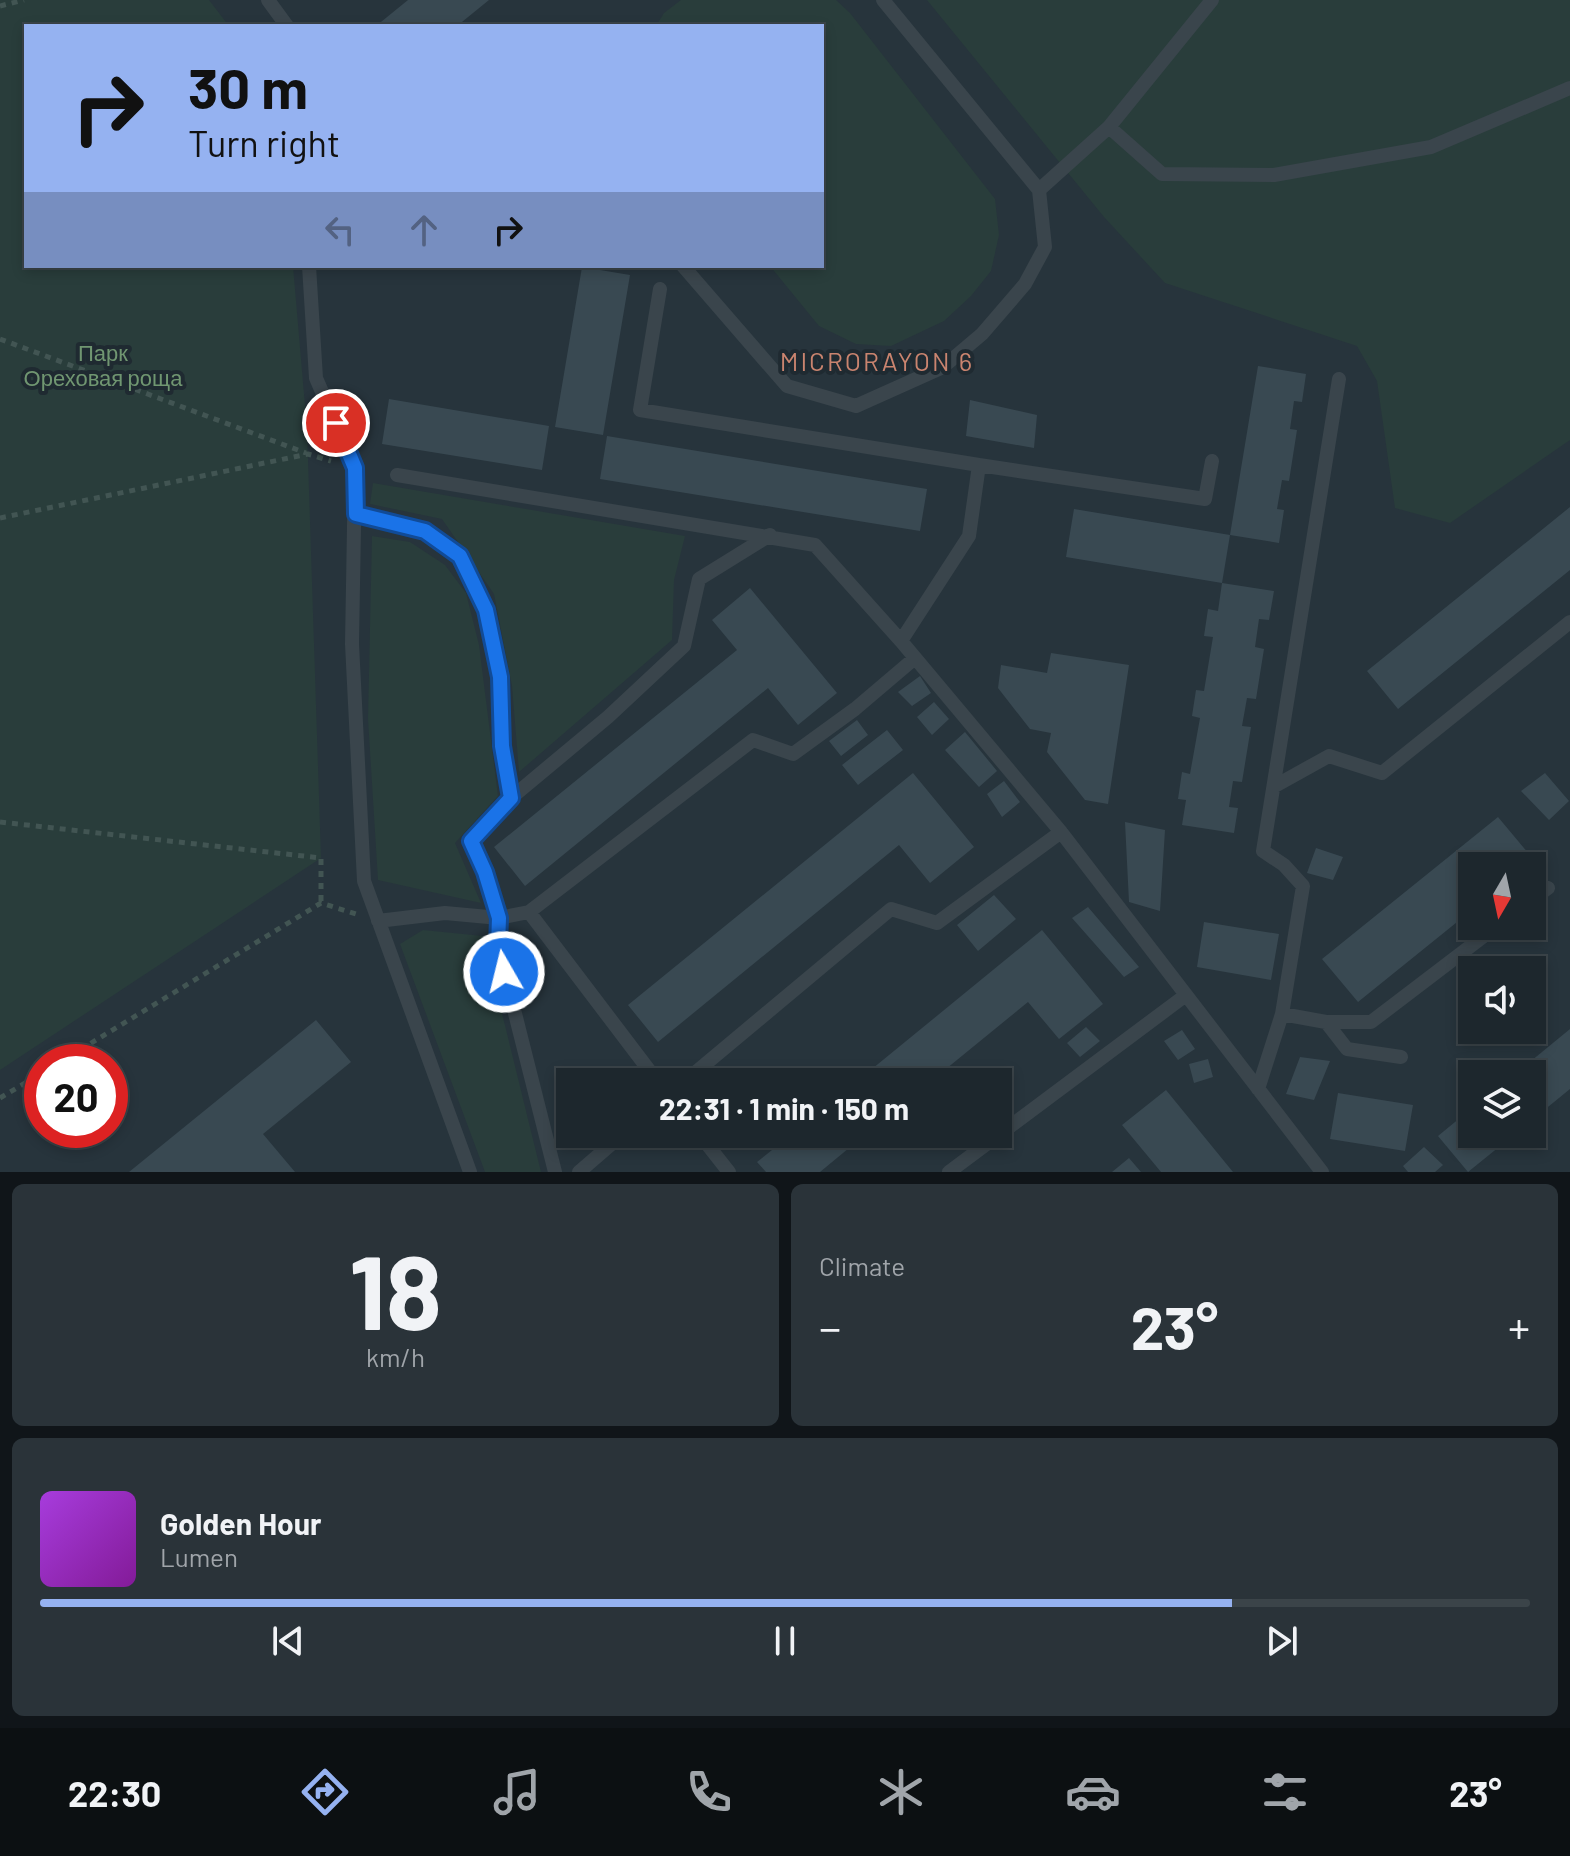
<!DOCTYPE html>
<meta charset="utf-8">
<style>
:root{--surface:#1d272d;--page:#2a3339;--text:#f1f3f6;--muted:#a0a5aa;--line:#3b4449;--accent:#95b2f1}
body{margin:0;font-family:Barlow,sans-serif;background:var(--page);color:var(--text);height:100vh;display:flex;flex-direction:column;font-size:30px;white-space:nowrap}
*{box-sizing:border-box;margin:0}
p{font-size:26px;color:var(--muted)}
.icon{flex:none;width:44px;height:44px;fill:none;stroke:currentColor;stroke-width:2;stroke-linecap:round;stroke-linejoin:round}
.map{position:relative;height:1172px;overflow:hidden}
.panel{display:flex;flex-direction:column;gap:12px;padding:12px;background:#101519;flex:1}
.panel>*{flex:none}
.banner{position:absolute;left:24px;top:24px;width:800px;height:244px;border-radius:0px;box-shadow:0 4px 12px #0003,0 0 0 2px var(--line);background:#95b2f1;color:#111;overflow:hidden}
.needle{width:52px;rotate:189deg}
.buttons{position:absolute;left:1458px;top:852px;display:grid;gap:16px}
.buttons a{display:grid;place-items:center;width:88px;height:88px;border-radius:0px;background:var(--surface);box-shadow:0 4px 12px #0003,0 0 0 2px var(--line);font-size:40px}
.speed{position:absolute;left:24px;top:1044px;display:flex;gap:16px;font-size:40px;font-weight:700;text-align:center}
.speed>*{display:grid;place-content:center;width:104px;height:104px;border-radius:50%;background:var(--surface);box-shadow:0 4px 12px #0003,0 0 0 2px var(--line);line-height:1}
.speed .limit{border:12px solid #d22;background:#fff;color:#111}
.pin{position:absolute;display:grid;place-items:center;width:68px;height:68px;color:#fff;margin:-34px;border:4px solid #fff;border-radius:50%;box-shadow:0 2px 8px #0007}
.me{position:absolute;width:88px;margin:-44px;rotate:352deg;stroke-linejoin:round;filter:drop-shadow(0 0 6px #0008)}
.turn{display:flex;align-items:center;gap:28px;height:168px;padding:0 32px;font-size:36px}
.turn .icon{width:104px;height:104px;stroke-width:2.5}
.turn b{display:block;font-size:56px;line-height:68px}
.lanes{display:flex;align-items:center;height:76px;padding:0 32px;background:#0003;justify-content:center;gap:40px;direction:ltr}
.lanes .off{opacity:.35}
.big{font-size:60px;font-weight:700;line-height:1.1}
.panel .card{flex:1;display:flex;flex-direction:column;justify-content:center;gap:12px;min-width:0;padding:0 28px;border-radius:12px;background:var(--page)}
.panel .dial{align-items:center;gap:0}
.dial b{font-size:104px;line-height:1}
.song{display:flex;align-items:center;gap:24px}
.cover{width:96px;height:96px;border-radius:12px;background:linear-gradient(135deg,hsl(280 70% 55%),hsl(290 70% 35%))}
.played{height:8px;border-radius:4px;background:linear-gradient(90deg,var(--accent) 80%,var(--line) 80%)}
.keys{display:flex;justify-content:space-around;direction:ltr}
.heat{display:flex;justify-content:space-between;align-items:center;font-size:44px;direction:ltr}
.panel .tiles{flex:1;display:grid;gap:12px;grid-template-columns:1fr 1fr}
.card:last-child{grid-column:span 2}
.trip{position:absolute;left:556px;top:1068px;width:456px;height:80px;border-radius:0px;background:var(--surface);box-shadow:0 4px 12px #0003,0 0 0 2px var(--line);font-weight:700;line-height:80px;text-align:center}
.dock{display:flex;height:128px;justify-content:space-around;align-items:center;background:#0c1012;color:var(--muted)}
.dock .icon{width:56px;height:56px}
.dock .active{color:var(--accent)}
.dock b{font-size:36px;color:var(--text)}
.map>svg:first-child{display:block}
</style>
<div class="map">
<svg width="1570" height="1172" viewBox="0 0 1570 1172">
<rect width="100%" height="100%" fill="#27343c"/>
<path fill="#293d3b" d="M0,0H209L229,26H26V266H293L307,429L321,858L0,1070Z
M681,0H836L850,13L995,199L999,235L991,271L971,296L944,321L891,346L856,344L819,326L770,266H822V26H656L664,13Z
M927,0H1570V440L1450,523L1395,508L1377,381L1357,346L1165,283L1104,217Z
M373,483L685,536L674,580L672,640L519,772L512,686L494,594L442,519L370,504Z
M372,536L410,542L445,565L466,593L479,645L498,796L455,843L481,903L378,880L368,719Z
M423,930L483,936L541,1172H485L400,944Z"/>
<path fill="#394952" d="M408,0H489L457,26H376Z
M582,267L630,275L603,435L555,427Z
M1258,366L1306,374L1302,402L1294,401L1290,429L1297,430L1289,481L1282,480L1277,509L1284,510L1279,543L1230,535Z
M389,399L549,426L542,470L382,444Z
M970,400L1037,415L1034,448L966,436Z
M607,436L927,489L920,531L600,479Z
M1570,507V570L1398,709L1367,671Z
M1074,509L1230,535L1222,583L1066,557Z
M1222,583L1274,591L1269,620L1259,619L1255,647L1264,649L1256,699L1247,698L1242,726L1251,727L1242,782L1233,781L1229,807L1238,808L1234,833L1182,825L1186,800L1178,799L1182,772L1190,774L1200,718L1192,716L1196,690L1204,691L1213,637L1204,636L1208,609L1218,611Z
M750,588L837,693L798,725L768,688L525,886L494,847L737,650L712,620Z
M1051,653L1129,665L1108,804L1085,800L1047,752L1051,733L1030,729L998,688L1001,665L1047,673Z
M920,676L931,693L912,706L898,692Z
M934,702L949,719L932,735L917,717Z
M857,720L868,735L841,756L829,741Z
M887,730L903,750L858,785L842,765Z
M965,732L997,771L979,787L945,750Z
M913,773L974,847L930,883L899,845L658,1042L628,1005Z
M1545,773L1569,801L1549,820L1521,791Z
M1004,781L1020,802L1002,817L987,794Z
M1498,817L1534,860L1526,866H1472V910L1358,1002L1322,959Z
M1125,822L1165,830L1160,911L1129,902Z
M1316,848L1343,857L1333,880L1307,873Z
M994,895L1016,919L978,951L957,925Z
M1088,907L1139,967L1124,977L1072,918Z
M1204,922L1279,934L1271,980L1197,967Z
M1042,930L1103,1004L1059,1039L1028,1002L930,1082H856Z
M316,1020L351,1062L263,1134L295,1172H129Z
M1086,1027L1100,1041L1080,1057L1067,1043Z
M1570,1029V1089L1532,1120V1074H1515Z
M1182,1030L1195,1049L1178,1060L1164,1041Z
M1300,1057L1330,1061L1314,1100L1286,1094Z
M1208,1059L1213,1077L1194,1083L1189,1064Z
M1166,1090L1233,1172H1161L1122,1125Z
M1338,1093L1413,1105L1405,1151L1330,1139Z
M1472,1108V1134H1515L1468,1172L1438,1136Z
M792,1134H866L820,1172H766L757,1162Z
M1424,1147L1443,1165L1435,1172H1408L1403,1166Z
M1129,1158L1141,1172H1112Z"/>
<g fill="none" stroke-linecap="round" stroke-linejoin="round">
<path stroke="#425553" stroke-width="5" stroke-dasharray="6 6" stroke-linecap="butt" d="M0,6L24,0
M0,339L306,453
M0,518L308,454L331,461
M0,822L321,858V903
M60,1062L321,903L356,914
M0,1098L42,1073"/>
<path stroke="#3a454c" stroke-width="14" d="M268,0L287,26
M1109,127L1212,0
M1039,190L1109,127L1162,174L1274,175L1431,147L1570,88
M309,266L316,378L355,468L352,644L364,881L470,1172
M683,266L787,386L856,406L943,367L982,334L1025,284L1045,247L1039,190L883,0
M660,289L640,410L979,465L969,536L901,641L1061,832L1322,1172
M979,465L1205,499L1212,461
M397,475L815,545L901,641
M356,514L425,531L460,556L486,610L500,677L502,746L511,798
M1275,786L1329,756L1382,773L1570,622
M1532,900L1548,888
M529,912L753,740L793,754L855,709L915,658
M378,921L445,913L499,918L485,872L471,841L511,798L608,717L684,646L699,579L770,535
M1282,1014L1303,886L1284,865L1263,851L1339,379
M1326,1022L1347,1049L1401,1057
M684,1082L891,909L937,923L1061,832
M1258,1089L1282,1014L1326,1022H1371L1497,926
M699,1134L729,1172
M555,1172L498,946L499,918L529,912L658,1082
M579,1172L623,1134
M949,1172L1186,995"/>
</g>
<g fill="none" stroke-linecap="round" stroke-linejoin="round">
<g stroke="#114b97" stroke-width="20">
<path id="route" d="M336,423L355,468L356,514L425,531L460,556L486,610L500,677L502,746L511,798L471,841L485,872L499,918L498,946L504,972"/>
</g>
<use href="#route" stroke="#1a73e8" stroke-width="14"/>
</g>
<g text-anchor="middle" stroke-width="8" stroke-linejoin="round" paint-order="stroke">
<g font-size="22" fill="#709671" stroke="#1f2a31">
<text x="103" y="361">Парк<tspan x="103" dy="25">Ореховая роща</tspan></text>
</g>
<g font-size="26" letter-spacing="2" fill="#ca846f" stroke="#1f2a31">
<text x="877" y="371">MICRORAYON 6</text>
</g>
</g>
</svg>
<div class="buttons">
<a><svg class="needle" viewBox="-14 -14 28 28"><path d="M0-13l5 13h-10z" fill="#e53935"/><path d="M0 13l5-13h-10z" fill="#a0a5aa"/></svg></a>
<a><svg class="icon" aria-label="sound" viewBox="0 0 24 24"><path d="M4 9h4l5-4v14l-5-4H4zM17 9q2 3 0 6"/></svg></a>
<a><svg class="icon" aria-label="layers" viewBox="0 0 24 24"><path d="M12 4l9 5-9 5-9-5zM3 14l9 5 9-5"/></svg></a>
</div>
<div class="speed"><div class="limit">20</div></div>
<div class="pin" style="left:336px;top:423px;background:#d93025"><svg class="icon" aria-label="arrive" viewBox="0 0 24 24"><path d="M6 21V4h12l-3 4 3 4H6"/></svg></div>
<svg class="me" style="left:504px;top:972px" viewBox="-20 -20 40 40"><circle r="17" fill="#1a73e8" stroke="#fff" stroke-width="3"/><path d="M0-11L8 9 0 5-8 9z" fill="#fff"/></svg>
<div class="trip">22:31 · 1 min · 150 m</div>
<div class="banner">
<div class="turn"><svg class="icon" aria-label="right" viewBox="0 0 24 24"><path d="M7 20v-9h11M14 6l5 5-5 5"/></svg><div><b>30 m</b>Turn right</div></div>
<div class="lanes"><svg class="icon off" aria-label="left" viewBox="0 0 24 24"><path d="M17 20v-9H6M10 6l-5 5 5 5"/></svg><svg class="icon off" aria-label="ahead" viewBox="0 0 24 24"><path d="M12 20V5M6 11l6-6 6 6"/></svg><svg class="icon" aria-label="right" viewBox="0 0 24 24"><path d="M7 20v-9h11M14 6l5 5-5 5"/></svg></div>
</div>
</div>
<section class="panel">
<div class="tiles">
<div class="card dial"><b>18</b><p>km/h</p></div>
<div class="card"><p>Climate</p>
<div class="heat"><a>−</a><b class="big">23°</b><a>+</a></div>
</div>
<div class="card">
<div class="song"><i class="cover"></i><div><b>Golden Hour</b><p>Lumen</p></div></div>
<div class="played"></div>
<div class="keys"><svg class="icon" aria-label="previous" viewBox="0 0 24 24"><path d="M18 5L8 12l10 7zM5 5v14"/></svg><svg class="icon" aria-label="pause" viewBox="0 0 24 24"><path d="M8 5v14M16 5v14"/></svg><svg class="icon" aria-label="next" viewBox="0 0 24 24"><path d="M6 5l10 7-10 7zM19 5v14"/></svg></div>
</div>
</div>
</section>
<nav class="dock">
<b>22:30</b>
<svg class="icon active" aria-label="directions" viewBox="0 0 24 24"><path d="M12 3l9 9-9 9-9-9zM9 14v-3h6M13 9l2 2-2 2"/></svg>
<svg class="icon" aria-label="music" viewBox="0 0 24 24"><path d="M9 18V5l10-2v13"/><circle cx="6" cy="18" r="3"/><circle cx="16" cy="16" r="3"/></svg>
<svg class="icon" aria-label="phone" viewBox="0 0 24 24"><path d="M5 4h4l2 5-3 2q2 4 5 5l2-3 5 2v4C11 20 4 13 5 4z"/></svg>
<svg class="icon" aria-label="climate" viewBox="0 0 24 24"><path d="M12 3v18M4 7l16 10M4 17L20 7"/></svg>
<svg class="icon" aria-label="car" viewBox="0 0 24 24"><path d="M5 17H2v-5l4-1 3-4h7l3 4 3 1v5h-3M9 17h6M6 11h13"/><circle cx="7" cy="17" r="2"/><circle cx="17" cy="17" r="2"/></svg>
<svg class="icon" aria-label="filters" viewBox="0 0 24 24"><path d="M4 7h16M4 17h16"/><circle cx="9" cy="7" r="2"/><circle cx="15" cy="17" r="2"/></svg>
<b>23°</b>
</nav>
